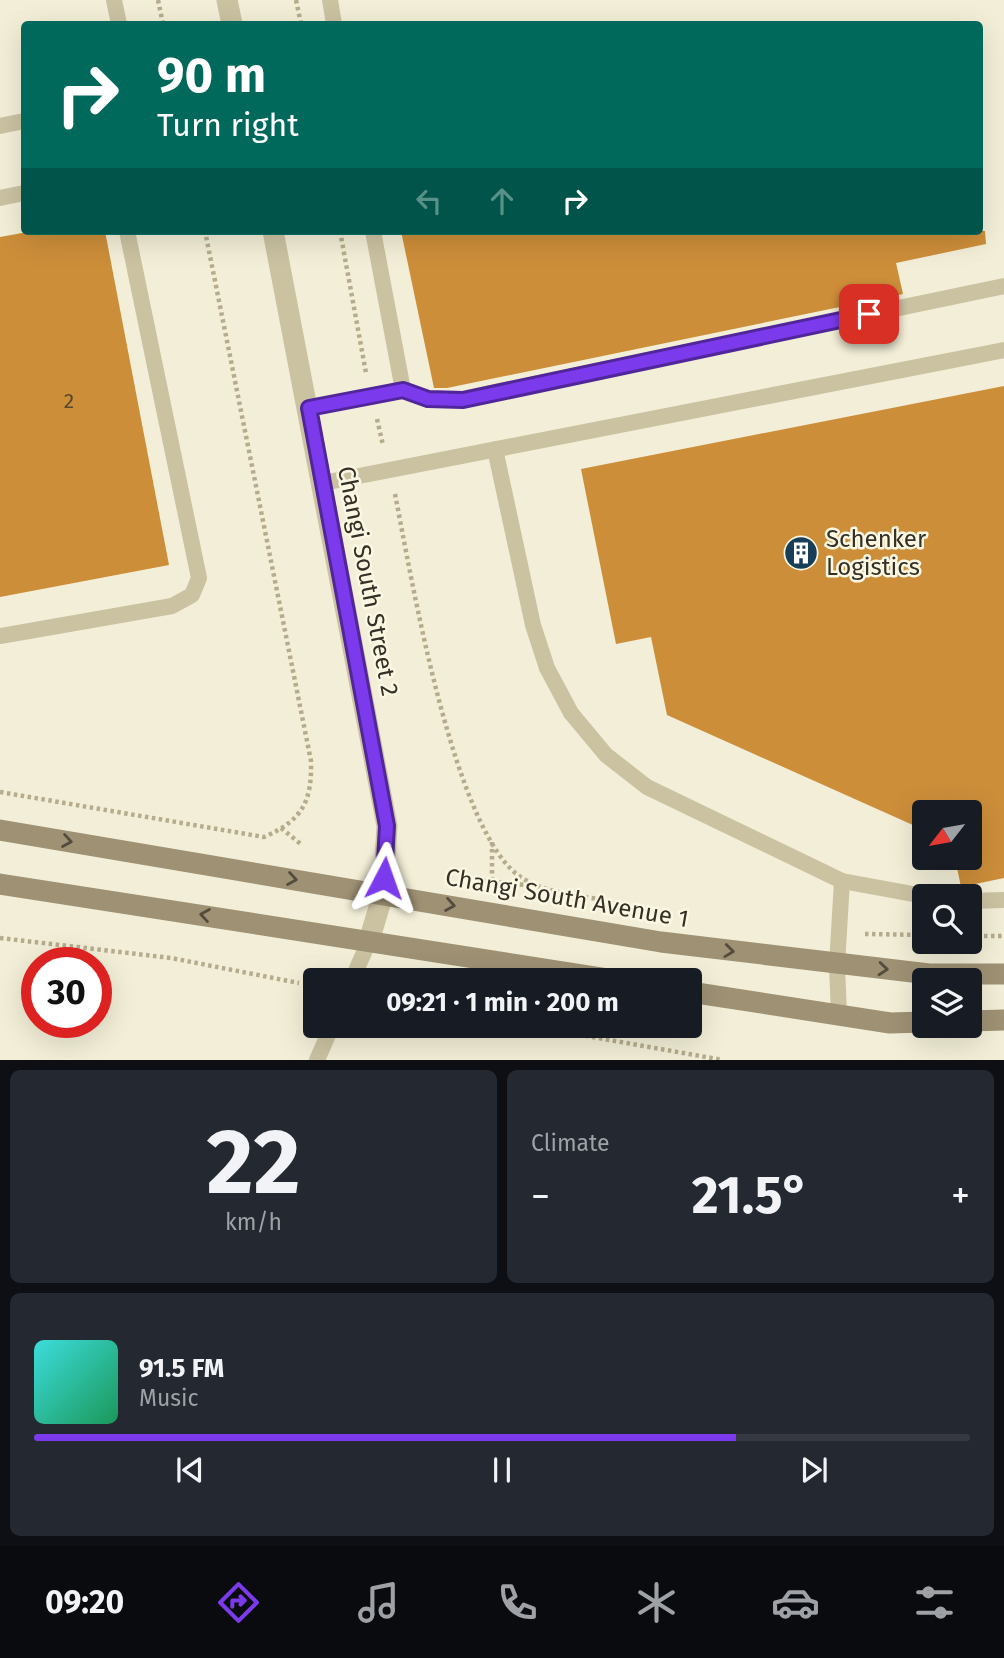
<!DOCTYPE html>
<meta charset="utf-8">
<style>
:root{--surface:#171b24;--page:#242831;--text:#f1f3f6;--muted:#9ea1a6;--line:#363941;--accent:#7c3aed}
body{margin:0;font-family:"Fira Sans",sans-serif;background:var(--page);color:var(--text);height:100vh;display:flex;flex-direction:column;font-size:26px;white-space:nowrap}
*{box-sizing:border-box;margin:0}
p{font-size:23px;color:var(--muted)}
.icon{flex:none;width:38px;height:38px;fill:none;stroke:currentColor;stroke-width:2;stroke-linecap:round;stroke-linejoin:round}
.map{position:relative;height:1060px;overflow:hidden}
.panel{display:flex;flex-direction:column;gap:10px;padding:10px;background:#0d0f14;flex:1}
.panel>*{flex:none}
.guide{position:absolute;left:21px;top:21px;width:962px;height:214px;border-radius:7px;box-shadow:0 7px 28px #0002;background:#00695c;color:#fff;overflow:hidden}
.needle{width:46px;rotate:239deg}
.tools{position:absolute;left:912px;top:800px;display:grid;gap:14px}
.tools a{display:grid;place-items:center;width:70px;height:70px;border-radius:7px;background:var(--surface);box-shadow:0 7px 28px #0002;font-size:35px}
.speed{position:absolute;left:21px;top:947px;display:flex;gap:14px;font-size:35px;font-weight:700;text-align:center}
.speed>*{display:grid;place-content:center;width:91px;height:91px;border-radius:50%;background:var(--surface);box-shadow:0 7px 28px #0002;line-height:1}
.speed .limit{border:10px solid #d22;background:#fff;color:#111}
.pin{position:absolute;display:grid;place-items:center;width:60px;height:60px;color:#fff;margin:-30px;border-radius:14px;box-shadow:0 4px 10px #0006}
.me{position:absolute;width:77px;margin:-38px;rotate:4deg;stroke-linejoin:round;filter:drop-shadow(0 0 5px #0008)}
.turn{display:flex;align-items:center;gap:24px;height:147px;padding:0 21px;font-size:32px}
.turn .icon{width:91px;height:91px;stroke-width:2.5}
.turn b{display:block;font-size:49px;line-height:60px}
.lanes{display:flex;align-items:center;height:66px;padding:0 21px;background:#0003;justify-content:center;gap:35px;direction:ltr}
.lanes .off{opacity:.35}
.big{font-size:52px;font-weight:700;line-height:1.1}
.panel .card{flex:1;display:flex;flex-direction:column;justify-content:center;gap:10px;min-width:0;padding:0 24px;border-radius:10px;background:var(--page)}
.panel .dial{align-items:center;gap:0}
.dial b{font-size:91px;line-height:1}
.song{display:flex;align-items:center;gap:21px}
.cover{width:84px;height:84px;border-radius:10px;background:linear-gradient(135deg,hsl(180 70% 55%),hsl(150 70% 35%))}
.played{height:7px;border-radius:4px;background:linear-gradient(90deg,var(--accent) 75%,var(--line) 75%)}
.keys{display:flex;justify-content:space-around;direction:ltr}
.heat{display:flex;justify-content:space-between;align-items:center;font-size:38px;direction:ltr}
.panel .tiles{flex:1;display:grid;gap:10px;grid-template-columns:1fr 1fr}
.card:last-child{grid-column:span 2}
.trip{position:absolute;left:303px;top:968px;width:399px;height:70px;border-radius:7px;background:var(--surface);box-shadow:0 7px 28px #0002;font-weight:700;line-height:70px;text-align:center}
.tabs{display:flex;height:112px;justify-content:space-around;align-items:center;background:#090b0e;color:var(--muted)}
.tabs .icon{width:49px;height:49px}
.tabs .active{color:var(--accent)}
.tabs b{font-size:32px;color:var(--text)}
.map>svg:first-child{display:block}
</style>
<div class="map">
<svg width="1004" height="1060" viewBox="0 0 1004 1060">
<rect width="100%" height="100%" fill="#f2eed7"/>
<path fill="#cd8e3a" d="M33,231H105L169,565L0,597V237Z
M401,231H985L986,244L896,263L903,294L447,388H434Z
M1004,386V878L961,887L955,858H970V812H924V830L667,715L651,637L616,644L581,469Z"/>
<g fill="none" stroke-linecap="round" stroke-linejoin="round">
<path stroke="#b6ac8d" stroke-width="4.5" stroke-dasharray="3.5 3.5" stroke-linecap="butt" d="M158,0L163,24
M296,0L301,24
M340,231L366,373
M377,419L383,445
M395,494C411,575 454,835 522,878C545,893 577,895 604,900
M0,792L264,837C303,820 312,801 311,761L205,231
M281,828L302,845
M492,842V880
M485,881L535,886
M865,934L924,935
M970,936H1004
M0,938L171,958L299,983
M530,1026L723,1060"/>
<path stroke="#cbc2a2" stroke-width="16" d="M114,0L119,24
M330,0L334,24
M0,126L24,121
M0,198L24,193
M373,231L403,390
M309,408L403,390L428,399H462L1004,286
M495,449L533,625L547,668L571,713L606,755L647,787L842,881L924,896
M323,483L1004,350
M0,636L172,606L192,595L199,578L127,231
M970,901L1004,900
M352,980L369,941
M839,1015L837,965L842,881
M317,1060L332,1026"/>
<path stroke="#cbc2a2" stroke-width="21" d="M227,0L232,24
M273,231L387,826L383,894L369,941"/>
<path stroke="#9e9174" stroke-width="21" d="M0,830L661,942L929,974H1004
M0,884L615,980
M690,992L890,1023L924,1022
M970,1021L1004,1020"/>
</g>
<defs><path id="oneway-chevron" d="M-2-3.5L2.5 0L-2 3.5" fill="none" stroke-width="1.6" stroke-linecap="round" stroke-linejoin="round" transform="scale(1.75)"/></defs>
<g stroke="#544c3d">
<use href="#oneway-chevron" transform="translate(67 841) rotate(9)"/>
<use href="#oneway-chevron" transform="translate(292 879) rotate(9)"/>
<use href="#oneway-chevron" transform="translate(450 905) rotate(10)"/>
<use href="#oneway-chevron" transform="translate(205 915) rotate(-171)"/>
<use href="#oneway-chevron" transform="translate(729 951) rotate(7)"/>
<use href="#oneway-chevron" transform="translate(883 969) rotate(5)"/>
</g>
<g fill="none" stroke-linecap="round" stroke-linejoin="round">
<g stroke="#51269a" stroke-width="18">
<path id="route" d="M384,878L387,826L309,408L403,390L428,399L463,400L869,314"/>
</g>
<use href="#route" stroke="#7c3aed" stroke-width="12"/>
</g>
<defs>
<g id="building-disc" transform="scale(1.75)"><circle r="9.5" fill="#193f58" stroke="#faf7e3"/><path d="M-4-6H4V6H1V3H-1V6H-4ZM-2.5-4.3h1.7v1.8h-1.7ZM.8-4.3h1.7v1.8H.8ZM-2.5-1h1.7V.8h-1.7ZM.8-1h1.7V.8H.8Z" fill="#fff"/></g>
</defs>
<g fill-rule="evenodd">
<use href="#building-disc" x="801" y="553"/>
</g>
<g text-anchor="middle" stroke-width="5" stroke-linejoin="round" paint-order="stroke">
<g font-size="21" fill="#5b472a">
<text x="69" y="408">2</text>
</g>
<g font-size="24" fill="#352f25" stroke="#faf7e3" text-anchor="start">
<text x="826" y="547">Schenker<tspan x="826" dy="28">Logistics</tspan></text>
</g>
<g font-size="24" fill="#352f25" stroke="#faf7e3">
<text transform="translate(368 581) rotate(79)" y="8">Changi South Street 2</text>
<text transform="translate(567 898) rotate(10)" y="8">Changi South Avenue 1</text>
</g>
</g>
</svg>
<div class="tools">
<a><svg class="needle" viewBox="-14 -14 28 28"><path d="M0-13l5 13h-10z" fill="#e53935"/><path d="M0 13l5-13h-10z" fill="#9ea1a6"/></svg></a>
<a><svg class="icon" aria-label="search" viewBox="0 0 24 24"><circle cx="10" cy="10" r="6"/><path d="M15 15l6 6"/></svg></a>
<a><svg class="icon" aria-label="layers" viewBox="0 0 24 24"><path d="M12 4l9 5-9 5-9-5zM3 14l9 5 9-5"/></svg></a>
</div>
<div class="speed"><div class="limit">30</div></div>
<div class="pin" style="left:869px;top:314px;background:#d93025"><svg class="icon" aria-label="arrive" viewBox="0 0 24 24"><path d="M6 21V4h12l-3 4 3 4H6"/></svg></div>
<svg class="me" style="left:384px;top:878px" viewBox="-20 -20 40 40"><path d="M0-17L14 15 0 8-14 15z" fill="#7c3aed" stroke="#fff" stroke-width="4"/></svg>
<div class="trip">09:21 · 1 min · 200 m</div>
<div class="guide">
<div class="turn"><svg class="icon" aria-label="right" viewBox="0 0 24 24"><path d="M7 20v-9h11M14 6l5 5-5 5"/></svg><div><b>90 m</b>Turn right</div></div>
<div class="lanes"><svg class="icon off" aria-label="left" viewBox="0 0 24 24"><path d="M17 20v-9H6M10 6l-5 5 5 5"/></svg><svg class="icon off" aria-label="ahead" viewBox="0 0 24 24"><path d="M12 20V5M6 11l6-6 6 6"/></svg><svg class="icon" aria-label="right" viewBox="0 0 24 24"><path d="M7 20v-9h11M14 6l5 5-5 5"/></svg></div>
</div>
</div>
<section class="panel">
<div class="tiles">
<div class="card dial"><b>22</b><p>km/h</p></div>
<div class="card"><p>Climate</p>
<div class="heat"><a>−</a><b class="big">21.5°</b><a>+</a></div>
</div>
<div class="card">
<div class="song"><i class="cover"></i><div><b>91.5 FM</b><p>Music</p></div></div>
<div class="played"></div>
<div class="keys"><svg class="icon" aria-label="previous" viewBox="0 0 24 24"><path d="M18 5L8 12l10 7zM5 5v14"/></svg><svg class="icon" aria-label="pause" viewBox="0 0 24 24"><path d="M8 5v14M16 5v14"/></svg><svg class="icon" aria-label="next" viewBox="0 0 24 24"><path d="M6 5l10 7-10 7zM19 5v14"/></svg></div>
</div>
</div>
</section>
<nav class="tabs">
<b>09:20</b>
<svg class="icon active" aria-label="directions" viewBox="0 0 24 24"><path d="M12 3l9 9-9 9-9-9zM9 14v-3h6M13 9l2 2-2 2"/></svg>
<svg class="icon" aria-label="music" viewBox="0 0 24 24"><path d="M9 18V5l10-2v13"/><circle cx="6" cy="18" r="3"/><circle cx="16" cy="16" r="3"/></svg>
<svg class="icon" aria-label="phone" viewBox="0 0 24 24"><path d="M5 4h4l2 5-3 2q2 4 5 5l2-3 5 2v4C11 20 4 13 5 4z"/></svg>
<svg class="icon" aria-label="climate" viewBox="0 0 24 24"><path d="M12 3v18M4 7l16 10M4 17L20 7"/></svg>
<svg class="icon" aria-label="car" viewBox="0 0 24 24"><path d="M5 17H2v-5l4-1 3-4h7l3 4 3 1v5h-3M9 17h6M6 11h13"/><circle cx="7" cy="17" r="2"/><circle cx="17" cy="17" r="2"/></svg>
<svg class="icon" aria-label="filters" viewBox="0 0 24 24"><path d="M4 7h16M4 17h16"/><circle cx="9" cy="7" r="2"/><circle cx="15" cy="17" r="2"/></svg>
</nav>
